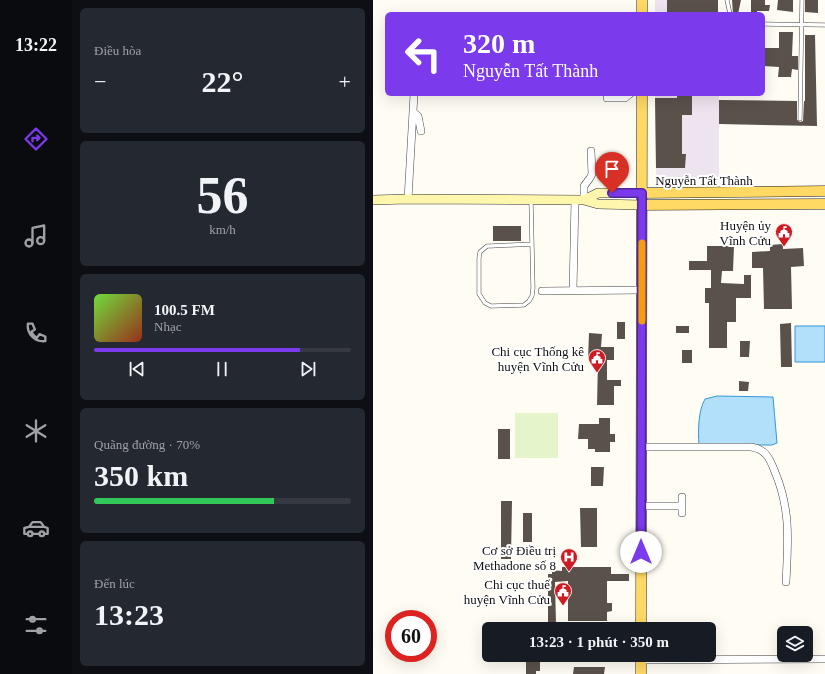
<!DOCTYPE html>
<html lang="vi">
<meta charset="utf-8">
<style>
:root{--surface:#171b24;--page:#242831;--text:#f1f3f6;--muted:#9ea1a6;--line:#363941;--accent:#7c3aed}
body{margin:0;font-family:"Times New Roman",serif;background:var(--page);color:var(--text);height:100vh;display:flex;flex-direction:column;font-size:15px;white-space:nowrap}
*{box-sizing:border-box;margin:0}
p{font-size:13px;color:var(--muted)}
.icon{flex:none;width:22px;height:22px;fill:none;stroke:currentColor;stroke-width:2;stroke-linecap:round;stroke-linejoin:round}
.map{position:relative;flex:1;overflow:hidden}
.panel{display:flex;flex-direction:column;gap:8px;padding:8px;background:#0d0f14;width:301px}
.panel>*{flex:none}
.banner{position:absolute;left:12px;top:12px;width:380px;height:84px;border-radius:6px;box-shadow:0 4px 16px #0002;background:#7c3aed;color:#fff;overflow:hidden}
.tools{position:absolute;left:404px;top:626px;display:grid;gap:8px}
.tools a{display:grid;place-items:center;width:36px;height:36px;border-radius:6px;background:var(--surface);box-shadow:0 4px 16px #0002;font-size:20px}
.speed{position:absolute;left:12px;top:610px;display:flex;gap:8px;font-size:20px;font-weight:700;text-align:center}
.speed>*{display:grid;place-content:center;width:52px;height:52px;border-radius:50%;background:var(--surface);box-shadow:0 4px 16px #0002;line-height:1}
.speed .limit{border:6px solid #d22;background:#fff;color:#111}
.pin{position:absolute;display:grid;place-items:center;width:34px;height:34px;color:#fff;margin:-41px -17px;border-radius:50% 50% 50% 0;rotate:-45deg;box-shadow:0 0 4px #0007}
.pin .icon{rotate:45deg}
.me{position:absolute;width:44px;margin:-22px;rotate:0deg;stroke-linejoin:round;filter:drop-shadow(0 0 3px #0008)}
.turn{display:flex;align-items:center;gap:14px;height:84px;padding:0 12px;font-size:18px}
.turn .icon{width:52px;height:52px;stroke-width:2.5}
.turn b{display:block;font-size:28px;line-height:34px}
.big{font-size:30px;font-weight:800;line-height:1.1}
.panel .tile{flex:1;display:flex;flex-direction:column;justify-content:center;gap:6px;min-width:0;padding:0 14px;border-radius:6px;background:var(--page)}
.panel .dial{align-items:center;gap:0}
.dial b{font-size:52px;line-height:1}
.song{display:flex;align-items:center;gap:12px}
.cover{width:48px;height:48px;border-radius:6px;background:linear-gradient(135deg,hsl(100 70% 55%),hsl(10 70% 35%))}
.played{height:4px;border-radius:2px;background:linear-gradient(90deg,var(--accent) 80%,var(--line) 80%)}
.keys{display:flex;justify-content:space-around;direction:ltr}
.heat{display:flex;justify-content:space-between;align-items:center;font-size:22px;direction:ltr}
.charge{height:6px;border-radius:3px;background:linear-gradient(90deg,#34c759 70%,var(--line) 0)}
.trip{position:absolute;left:109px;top:622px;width:234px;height:40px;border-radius:6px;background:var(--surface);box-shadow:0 4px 16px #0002;font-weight:800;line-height:40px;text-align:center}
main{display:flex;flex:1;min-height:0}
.tab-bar{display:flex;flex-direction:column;width:72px;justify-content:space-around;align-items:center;background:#090b0e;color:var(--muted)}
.tab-bar .icon{width:28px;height:28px}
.tab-bar .active{color:var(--accent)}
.tab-bar b{font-size:18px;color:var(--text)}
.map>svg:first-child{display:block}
</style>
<main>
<nav class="tab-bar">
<b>13:22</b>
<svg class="icon active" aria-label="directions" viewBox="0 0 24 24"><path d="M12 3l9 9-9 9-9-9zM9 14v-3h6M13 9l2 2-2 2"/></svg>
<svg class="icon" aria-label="music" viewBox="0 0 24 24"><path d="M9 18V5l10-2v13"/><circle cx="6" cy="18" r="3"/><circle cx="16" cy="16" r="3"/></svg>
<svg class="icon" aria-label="phone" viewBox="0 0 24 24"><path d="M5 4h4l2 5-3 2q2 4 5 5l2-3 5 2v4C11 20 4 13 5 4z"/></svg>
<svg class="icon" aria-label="climate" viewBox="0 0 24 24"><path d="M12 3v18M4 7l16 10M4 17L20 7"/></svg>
<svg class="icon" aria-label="car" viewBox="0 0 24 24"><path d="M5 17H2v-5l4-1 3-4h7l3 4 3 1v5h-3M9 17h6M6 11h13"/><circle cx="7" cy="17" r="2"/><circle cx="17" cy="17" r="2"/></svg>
<svg class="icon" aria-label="filters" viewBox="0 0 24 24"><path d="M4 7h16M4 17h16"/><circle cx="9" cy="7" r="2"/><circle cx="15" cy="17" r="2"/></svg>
</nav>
<section class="panel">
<div class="tile"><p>Điều hòa</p>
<div class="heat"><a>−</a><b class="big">22°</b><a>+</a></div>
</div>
<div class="tile dial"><b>56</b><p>km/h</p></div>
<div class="tile">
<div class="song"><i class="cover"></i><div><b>100.5 FM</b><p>Nhạc</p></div></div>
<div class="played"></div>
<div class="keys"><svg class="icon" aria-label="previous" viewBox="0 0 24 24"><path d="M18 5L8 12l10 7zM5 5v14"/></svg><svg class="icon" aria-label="pause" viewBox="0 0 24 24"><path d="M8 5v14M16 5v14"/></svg><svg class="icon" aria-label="next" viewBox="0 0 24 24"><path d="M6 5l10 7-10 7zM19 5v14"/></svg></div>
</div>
<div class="tile"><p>Quãng đường · 70%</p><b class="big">350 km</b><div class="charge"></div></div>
<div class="tile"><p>Đến lúc</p><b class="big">13:23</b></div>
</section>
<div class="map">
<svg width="452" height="674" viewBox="0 0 452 674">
<rect width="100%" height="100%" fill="#fffdf3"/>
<path fill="#eee4ef" d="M282,0H345V14H282Z
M282,94H346V177L283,178Z"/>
<path fill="#e6f4cb" d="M142,413H185V458H142Z"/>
<path fill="#b2e0fb" stroke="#3397d9" d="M422,326H452V362H422Z
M344,396L400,397L404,443L399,445H326C325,431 325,411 332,399Z"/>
<path fill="#5a514b" d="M294,0H345V14H294Z
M359,0H368L365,14H360Z
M378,0H392V5H397L396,11H384V14H378Z
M405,0H420V12L404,10Z
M432,0H445V13L432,12Z
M406,32H420L419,56H425V70L419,69L418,77H405L406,67L390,66V48H406Z
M432,35H442L444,126L346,124V100L424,101V120L427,122L430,121L431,101H432Z
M304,94H319V115H309V154H313L312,168H283L282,98H304Z
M120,226H148V241H120Z
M410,244V249L430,248L431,266L418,267L419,309H391L390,268H379V252L397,251V245Z
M334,246H361L360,271H349L348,283L371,284V275H378V298H363V322H354V348H336V303H332V288H338V270H316V261H334Z
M244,322H252V339H244Z
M418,323L419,367H408L407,324Z
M303,326H316V333H303Z
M216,333L229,334L228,347H241V360H234V380H248V386H241V405H224L225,360H215Z
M367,341H377L376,357H367Z
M309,350H319V363H309Z
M366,381L376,382L375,391H366Z
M226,418H237V434H242V442H237V452H222V449H215V439H205L206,424H226Z
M125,429H137V459H125Z
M218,467H231L230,486H218Z
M128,501H139L138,559H128Z
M207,508H224V547H208Z
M150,513H159V542H150Z
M189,567H238V574H256V581H234V603H239V611L234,612V621H195V581L182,582L183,624L175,625V574H179V570L189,571Z
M156,655H171L170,659L167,662V671H163V674H153V658H155Z
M201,667H232L231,674H200Z"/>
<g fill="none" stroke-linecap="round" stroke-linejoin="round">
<g stroke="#434343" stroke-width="4.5">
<path id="service" d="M354,0L357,14
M390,24L452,25
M427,119L429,0
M158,201L160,288L159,296L156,301L151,305L118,306L112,303L106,294V258L107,252L114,246H118L159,244"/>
</g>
<g stroke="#434343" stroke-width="8">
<path id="minor" d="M234,98H252L257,94
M40,112L45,116L48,131
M35,199L41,94
M211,200V186L217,178L219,174L218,151
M169,291L269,290
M200,291L202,200
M268,447H378C393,449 397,459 402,472C418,510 415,542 413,582
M309,497V513
M268,506H309
M268,660L452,659"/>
</g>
<g stroke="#323232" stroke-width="10">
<path id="secondary" d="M0,200L35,199L211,200L225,204L269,205
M211,200L225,193H269"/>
</g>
<g stroke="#212121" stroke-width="11">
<path id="primary" d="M269,14V0
M269,193L452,191
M269,205L452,204
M268,629L269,94
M268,674V655"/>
</g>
<use href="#service" stroke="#fff" stroke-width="3.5"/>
<use href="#minor" stroke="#fff" stroke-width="7"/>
<use href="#secondary" stroke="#fff6ae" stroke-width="9"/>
<use href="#primary" stroke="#ffd963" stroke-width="10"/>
</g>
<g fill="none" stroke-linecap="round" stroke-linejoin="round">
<g stroke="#51269a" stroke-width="10">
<path id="route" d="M239,193H269L268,552"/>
</g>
<use href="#route" stroke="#7c3aed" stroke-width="7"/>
<path stroke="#f59e0b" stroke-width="7" d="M269,243V321"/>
</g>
<defs>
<g id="civic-pin" transform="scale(0.9)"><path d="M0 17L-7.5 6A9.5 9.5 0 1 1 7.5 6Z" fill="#ce1a23" stroke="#fff"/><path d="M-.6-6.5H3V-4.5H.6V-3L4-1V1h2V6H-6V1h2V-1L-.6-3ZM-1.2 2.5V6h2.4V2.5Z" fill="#fff"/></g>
<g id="hospital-pin" transform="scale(0.9)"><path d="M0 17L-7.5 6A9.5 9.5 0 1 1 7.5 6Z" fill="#ce1a23" stroke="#fff"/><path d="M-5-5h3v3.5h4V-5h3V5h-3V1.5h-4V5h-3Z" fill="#fff"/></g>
</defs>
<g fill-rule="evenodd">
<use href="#civic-pin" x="411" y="232"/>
<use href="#civic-pin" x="224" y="358"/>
<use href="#hospital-pin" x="196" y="557"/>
<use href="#civic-pin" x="190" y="591"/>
</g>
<g text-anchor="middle" stroke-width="4" stroke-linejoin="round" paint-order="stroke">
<g font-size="13" fill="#101010" stroke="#fff">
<text x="331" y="185">Nguyễn Tất Thành</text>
</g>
<g font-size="13" fill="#101010" stroke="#fff" text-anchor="end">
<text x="398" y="230">Huyện ủy<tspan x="398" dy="15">Vĩnh Cửu</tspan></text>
<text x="211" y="356">Chi cục Thống kê<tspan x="211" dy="15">huyện Vĩnh Cửu</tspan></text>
<text x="183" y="555">Cơ sở Điều trị<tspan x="183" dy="15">Methadone số 8</tspan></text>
<text x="177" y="589">Chi cục thuế<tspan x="177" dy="15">huyện Vĩnh Cửu</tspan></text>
</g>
</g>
</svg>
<div class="tools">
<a><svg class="icon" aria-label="layers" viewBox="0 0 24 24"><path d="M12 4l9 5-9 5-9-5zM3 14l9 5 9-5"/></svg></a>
</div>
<div class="speed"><div class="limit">60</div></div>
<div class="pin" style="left:239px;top:193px;background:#d93025"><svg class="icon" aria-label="arrive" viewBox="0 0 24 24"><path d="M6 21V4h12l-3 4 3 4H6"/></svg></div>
<svg class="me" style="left:268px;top:552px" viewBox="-20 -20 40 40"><circle r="19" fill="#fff"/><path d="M0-13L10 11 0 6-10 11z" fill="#7c3aed"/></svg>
<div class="trip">13:23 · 1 phút · 350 m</div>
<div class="banner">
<div class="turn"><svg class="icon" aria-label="left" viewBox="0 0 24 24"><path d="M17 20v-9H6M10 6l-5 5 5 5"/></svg><div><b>320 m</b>Nguyễn Tất Thành</div></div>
</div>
</div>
</main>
